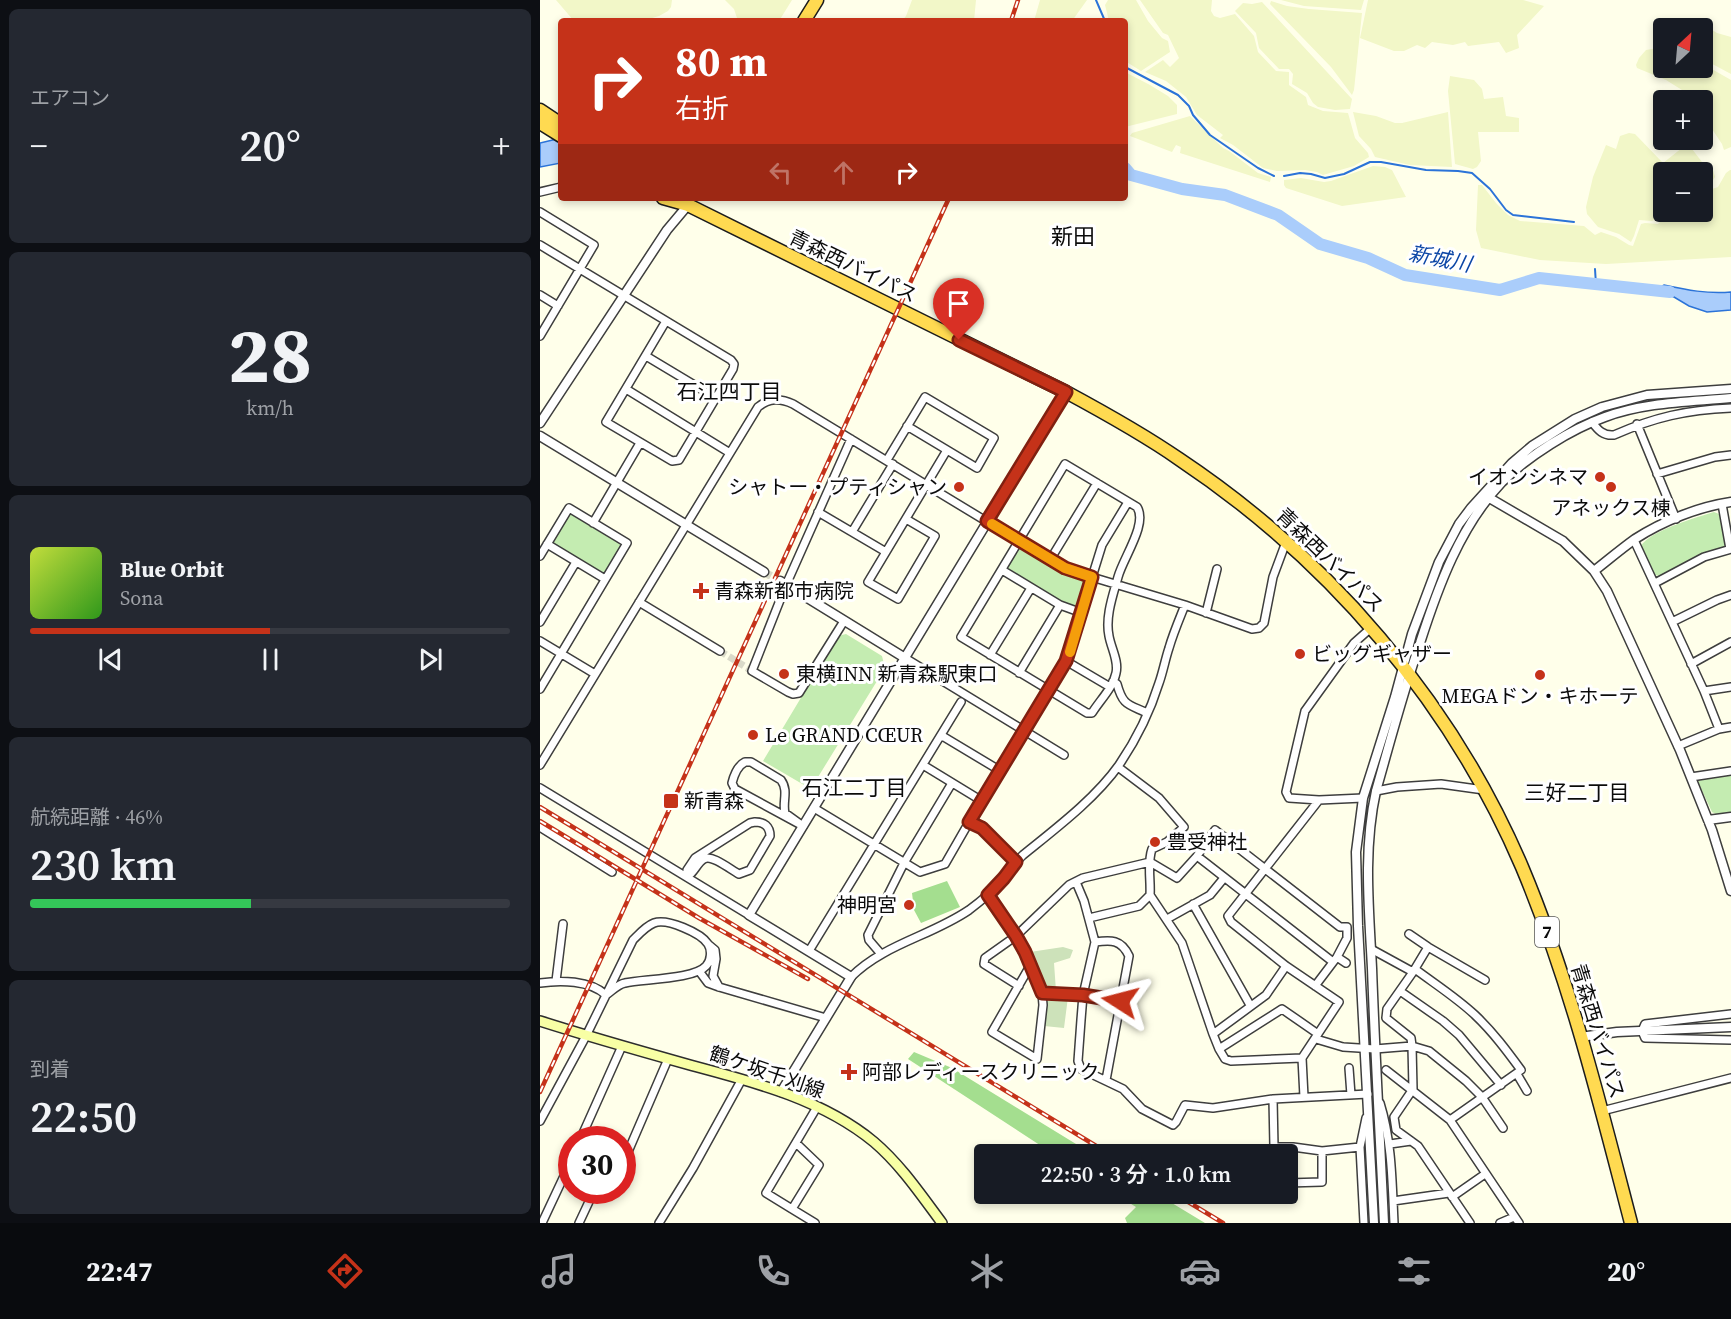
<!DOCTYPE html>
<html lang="ja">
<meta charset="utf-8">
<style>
:root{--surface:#171b24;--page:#242831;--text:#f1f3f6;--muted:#9ea1a6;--line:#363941;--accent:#c53219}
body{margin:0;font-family:"Source Serif 4","Noto Sans JP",serif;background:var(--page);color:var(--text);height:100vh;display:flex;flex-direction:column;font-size:22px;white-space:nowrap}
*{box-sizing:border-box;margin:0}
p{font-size:20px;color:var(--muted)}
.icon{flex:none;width:33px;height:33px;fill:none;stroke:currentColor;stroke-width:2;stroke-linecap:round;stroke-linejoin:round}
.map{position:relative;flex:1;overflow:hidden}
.drawer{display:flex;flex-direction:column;gap:9px;padding:9px;background:#0d0f14;width:540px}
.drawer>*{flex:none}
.guide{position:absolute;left:18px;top:18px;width:570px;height:183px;border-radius:6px;box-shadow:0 3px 9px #0003;background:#c53219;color:#fff;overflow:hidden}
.needle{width:39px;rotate:26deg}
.fabs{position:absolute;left:1113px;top:18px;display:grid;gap:12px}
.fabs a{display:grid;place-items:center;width:60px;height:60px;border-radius:6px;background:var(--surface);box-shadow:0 3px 9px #0003;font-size:30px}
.speed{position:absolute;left:18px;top:1126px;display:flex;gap:12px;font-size:30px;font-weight:700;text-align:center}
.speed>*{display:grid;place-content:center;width:78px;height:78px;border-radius:50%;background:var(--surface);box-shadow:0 3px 9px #0003;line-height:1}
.speed .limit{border:9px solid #d22;background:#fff;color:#111}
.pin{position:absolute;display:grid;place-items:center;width:51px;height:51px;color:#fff;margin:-62px -26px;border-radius:50% 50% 50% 0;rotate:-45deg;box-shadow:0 0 6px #0007}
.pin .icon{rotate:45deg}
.me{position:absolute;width:66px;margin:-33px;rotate:279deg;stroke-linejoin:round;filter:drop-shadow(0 0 4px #0008)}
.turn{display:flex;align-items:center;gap:21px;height:126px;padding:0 18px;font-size:27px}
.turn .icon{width:78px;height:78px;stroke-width:2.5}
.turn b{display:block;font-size:42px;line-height:51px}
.lanes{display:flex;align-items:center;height:57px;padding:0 18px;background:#0003;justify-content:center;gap:30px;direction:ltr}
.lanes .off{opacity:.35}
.big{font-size:45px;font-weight:600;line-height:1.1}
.drawer .widget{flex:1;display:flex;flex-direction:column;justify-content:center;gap:9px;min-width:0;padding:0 21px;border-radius:9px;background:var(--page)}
.drawer .dial{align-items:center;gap:0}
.dial b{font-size:78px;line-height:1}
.song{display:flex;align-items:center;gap:18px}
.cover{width:72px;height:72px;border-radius:9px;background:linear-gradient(135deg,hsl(70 70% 55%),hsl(110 70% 35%))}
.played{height:6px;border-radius:3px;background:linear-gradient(90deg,var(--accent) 50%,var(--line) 50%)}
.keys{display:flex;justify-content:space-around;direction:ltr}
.heat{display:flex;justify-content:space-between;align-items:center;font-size:33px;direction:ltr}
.charge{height:9px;border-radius:4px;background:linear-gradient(90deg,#34c759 46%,var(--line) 0)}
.trip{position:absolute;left:434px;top:1144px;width:324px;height:60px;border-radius:6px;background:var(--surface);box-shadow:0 3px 9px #0003;font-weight:600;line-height:60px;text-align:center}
.tabs{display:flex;height:96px;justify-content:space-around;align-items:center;background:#090b0e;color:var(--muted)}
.tabs .icon{width:42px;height:42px}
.tabs .on{color:var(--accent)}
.tabs b{font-size:27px;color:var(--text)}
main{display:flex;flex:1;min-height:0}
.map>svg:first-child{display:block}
</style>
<main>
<section class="drawer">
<div class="widget"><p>エアコン</p>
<div class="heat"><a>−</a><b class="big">20°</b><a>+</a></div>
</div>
<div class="widget dial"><b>28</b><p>km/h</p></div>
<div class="widget">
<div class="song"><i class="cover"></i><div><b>Blue Orbit</b><p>Sona</p></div></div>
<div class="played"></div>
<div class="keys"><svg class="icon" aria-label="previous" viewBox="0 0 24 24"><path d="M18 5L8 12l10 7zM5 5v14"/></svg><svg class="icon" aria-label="pause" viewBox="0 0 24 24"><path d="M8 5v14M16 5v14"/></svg><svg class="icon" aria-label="next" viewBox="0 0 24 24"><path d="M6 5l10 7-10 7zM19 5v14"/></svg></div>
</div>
<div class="widget"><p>航続距離 · 46%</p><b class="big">230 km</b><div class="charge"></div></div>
<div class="widget"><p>到着</p><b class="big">22:50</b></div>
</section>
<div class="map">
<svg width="1191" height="1223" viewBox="0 0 1191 1223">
<rect width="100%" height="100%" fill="#ffffea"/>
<path fill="#f2f7c8" d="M16,0H132L131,7L128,11L119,16L102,21H34Z
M185,0H252L239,21H198L194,9Z
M372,0H436L434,21H362L366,16Z
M500,0H547L532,21H494Z
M568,0H596L608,21L622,38L628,41L630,52L601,71L585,61V21H569L565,5Z
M600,0H672L671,11L674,16L680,18L695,14L714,36L718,52L736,71L749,72V85L766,97L768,105L783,111L808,113L815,138L828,153L829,157L814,166L783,175L777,172L765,170L737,171L723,168L693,145L680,138L683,135L657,115L646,97L626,81L605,72L623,60L630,67L639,58L628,35L623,33Z
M741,0H824L821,10L764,6Z
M828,0H983L1004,6L977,35L979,48L966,53L959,42L928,46L925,42L913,45L892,42L885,48L877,45L864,51H854L820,38Z
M731,1L747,6L769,9L822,13L814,90L812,95L791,67L730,4Z
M722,2L812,99L810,109L795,110L778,107L773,103L767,93L752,84L753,74L749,69H739L719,48L716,33L695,11L703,3L712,4Z
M1164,25L1177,33L1191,37V74L1163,59L1162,28H1157Z
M1123,47L1124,68H1162L1163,64L1191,80V147L1184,150L1182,144L1172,129L1173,125L1163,104L1162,100H1158L1126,80L1097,68L1096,65L1099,58L1106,50Z
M585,72L610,85L628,96L637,105V114L585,127Z
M910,76L934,80L942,89L944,99L963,97L966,116L979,118V132H938L941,161L937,167L933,169L915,164L908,91Z
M813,112L836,116L855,123H862L908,112L912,167L870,165L835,157L831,149L819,136Z
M650,116L683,148L689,151L718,173L731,177L730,182L640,153L641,147L636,145L632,152L590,136L592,133Z
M1089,133L1095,134L1123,163L1142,148L1149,145L1162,162L1173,170L1175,177L1170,185L1163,186L1162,172H1124L1123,207L1116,219L1112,221L1099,220L1094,236L1091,242L1079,234L1058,227L1047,214L1046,207L1053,177L1066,145L1076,149L1080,136Z
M833,166L845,167L852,170L866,197L802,206L746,188L744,185V180L761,178L784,182L791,181Z
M1190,170H1191V257L1066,264L1000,260L941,248L936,230L938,185H942L956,203L968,215L980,221L1044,226L1055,235L1061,232L1076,237L1089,245L1093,246L1101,224L1105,223L1118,224L1125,217L1132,215L1134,212H1162L1163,189H1172L1178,187L1186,173Z"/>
<path fill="#c4ecb1" d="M1174,512L1179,514L1186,543L1184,547L1154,557L1119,576L1115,575L1101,546C1109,531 1158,517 1174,512Z
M34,514L81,542L82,547L68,572L63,574L14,544L13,540L28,515Z
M484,547L546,578L547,582L540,605C523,611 484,581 469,571L468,567L478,548Z
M306,634L342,656L345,668L275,782L264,785L223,761L298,636Z
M1191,774V812L1176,814L1172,812L1158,782L1161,778Z"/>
<path fill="#a4de8f" d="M407,881L420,907L381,923L374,910L372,893Z
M374,1052L412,1068L554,1155H515L368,1059Z
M575,1194H617L665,1223H587L585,1218L596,1207Z"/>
<path fill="#cde2ba" d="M523,947L533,950L530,958L514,963L516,991H505L490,952Z
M506,995L528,997L524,1028L504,1026Z"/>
<path fill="#aacdfb" stroke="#2b73d8" stroke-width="1.5" d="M21,138V163L0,167V143Z
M1124,285C1147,290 1167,294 1191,292V310L1167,312L1149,306L1134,297L1115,290Z"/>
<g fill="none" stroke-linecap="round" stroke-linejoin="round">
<path stroke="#2b73d8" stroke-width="2" d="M556,0L565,21
M585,67L638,95L649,106L653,115L670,135L718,168L734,176
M744,176L760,173L771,174L785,178L804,174L830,162H841L886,170L918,171L932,173L950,189L966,210L973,215L1034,222
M1055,269L1056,285"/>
<path stroke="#aacdfb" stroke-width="12" d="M585,168L591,175L642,189L685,195L738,215L780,244L828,258L865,275L960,290L999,278L1130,292"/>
<path stroke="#dadac9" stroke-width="7" stroke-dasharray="7 3.5" stroke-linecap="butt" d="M180,651L212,671"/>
<path stroke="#dadac9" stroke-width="8" stroke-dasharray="8 4" stroke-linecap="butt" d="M224,572L240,581"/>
<g stroke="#3e3e3e" stroke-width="10">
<path id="minor" d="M0,192L21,187
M0,212L54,245L0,336
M0,245L191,360L194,364L193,369L139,460L132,461L66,422L126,321
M0,295L18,306
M106,356L176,398
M86,389L190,453
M1052,422C1058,430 1063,436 1074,435C1115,417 1146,410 1191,408
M1097,424L1136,519
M347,460L385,397L454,438L437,468L367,426
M525,464L597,507C608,524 583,558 578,577C573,595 565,617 569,636C571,648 579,661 576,673C573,688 560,700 552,713H547L421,637Z
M1117,474L1175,457L1191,455
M1182,504L1190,549
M278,512L346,552
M366,519L395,536L358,599L328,582L407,450
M53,523L100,443
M312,532L353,464
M1094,540L1164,691L1179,729L1138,746
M7,544L65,579
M0,556L29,508L87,543L0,689
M510,560L557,483
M462,570L520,605L542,613
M1115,583L1164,557L1191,549
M99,602L180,651
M666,613L677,569
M304,621L259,693L253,694L248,692L212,671L246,585L311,439
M0,622L36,562
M1132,622L1177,600L1191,595
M0,641L55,674
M450,655L491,588
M365,658L524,755
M526,661L570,687
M1151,664L1191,642
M479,673L520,605
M573,681L577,684C583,706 588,704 607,713
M1164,691L1191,687
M1179,729L1191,727
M400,737H404L459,770
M205,762H211L241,780C249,791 242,802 245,813L263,826L195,789L192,783C194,775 197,766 205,762Z
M0,765L218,407C229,398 240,398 253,404L525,569L645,605
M383,765L442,801
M578,767L619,798L644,827L627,842L612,849C607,863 611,880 610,895L642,943L673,1034L679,1049L742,1009L778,1034
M1151,777L1191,771
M0,788L209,915
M836,791L857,787L901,784L944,790
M779,800L749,798L746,792L765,711L814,643L832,627
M274,808L380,872L405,864L459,770L526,661L562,545L588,502
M215,822C224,822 230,826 230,836L210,870L199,874C191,870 172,854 164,859C157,863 154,873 147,877V870L155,858L210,823Z
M429,822L442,828L476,862
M0,827L72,872
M657,856L793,962
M536,882L544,901L555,942L543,995L541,1020L538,1061L541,1069L583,1089L602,1109L633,1125L636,1122L645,1105L673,1108L733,1099L828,1094
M448,895L476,936L485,952L502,993L503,1005L497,1059L452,1032L490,966
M653,904L710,1005
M549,918L599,906L610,895
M627,919L670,895L684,878
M869,934L888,947L945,980
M555,942C571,940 581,939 589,956L566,1080
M169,945L175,950L176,959L173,976L179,987
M888,947L873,972L847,1009L846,1018L871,1038L872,1046L873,1089L854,1117L856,1130L878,1146L930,1223
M831,949L873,972
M269,951L421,702
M341,954L329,940L328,935L364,863L412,783
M797,957L806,963
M875,969C895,984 917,998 935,1015C953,1032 967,1051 981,1070L910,1120
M159,971L168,983L179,987L286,1018
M311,977C344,944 391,936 429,910C441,901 453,891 463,880C470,872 475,862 483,855C515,829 555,799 579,765C596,740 610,712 619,683C623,672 625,660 629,648C633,634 639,620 645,605L712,629L719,628L724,623L733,577L746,542
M16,981L23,924
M0,983C20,980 50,980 66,995
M479,986L444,964L445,958L476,936L529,885L543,878L610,862L637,878L657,856L675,830L800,927H807V938L797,957L775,986
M860,991L903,1021L919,1035L961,1085
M502,993L543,995L580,1001
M1191,1014L1105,1024L1102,1031L1105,1038L1191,1040
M673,1034L726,995L746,966
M776,1039L803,1047L835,1049L872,1046L889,1051L926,1081L942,1097L963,1128
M679,1049L685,1059L691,1061L762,1058
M809,1068L811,1095
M846,1070L910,1120L979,1223
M977,1074L987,1091
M764,1097L762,1058L799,1002L746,966L691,922L688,916L779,800L823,798
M733,1099L734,1147H753L782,1151L820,1147
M840,1103C852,1142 852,1182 854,1223
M1062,1111L1191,1078
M0,1121L46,1036L93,940C99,934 106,926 114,923C127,918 161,933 168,944C172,950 171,961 166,966C155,979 103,979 85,983C78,984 72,991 66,995
M40,1140L82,1046
M256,1143L279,1165L252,1209L226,1193L277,1107
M850,1144L871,1141
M84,1161L128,1059
M747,1183L782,1182V1151
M912,1197L945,1174
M853,1201L909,1193
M252,1209L275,1223
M2,1223L32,1159
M39,1223L54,1191
M119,1223L153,1168L202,1079
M824,1223L820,1147L826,1118
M960,1223L974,1217"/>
</g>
<g stroke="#3e3e3e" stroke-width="11">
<path id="tertiary" d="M0,423L127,230L148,205
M0,436L224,572
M946,496L1023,541L1054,571L1067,591L1140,750L1172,830L1191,891
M1054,571C1068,560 1081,549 1095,539C1123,521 1158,507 1191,502
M240,581L365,658
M1168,820L1191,817
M1040,1037L1077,1032L1191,1027
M241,1092L311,977L209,915L526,392
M834,1223L818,926L816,852L823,798L855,697L872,634L899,562L919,524L931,508L972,463L992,446L1035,419L1062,407L1107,395L1191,389
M844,1223C840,1138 835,1053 832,968C829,909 823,850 836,791C850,742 863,692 880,643C898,587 920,526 962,482C988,456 1031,429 1065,417C1105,402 1149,402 1191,398"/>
</g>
<g stroke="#2d2d2d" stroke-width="12">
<path id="secondary" d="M0,1021C50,1037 100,1051 150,1065C214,1082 282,1099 334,1142C361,1165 381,1195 402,1223"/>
</g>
<g stroke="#1c1c1c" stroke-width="15">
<path id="trunk" d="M264,21L277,0
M0,110L21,124
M0,123L21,136
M123,198L148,205L526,392C565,413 603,434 639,459C789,559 911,701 982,867C1030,981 1060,1104 1091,1223"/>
</g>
<use href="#minor" stroke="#fff" stroke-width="7"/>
<use href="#tertiary" stroke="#fff" stroke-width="8"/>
<use href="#secondary" stroke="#f8ffa5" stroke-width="9"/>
<use href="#trunk" stroke="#ffda51" stroke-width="12"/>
<g stroke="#c53219" stroke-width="4.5">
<path id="rail" d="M471,21L478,0
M0,807L571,1155
M0,821L159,918L268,979
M0,1092L409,198
M635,1194L683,1223"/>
</g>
<use href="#rail" stroke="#fff" stroke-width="2" stroke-dasharray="7" stroke-linecap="butt"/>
</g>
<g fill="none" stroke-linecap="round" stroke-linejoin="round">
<g stroke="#802010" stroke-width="15">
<path id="route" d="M419,340L526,392L447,521L525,568L552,577L526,661L429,822L442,828L476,862L464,878L448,895L476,936L485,952L502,993L543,995L580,1001"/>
</g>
<use href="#route" stroke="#c53219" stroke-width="10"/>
<path stroke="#f59e0b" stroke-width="10" d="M452,524L525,568L552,577L530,652"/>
</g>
<g fill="#c53219" stroke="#fff" stroke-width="2">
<circle cx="1060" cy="477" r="6"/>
<circle cx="419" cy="487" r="6"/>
<circle cx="1071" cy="487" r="6"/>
<path d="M158 582h6v6h6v6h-6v6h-6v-6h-6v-6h6z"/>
<circle cx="760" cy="654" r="6"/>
<circle cx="244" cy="674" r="6"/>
<circle cx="1000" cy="675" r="6"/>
<circle cx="213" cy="735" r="6"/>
<rect x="123" y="793" width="16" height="16" rx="3"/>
<circle cx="615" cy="842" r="6"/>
<circle cx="369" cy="905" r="6"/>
<path d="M306 1063h6v6h6v6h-6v6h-6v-6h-6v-6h6z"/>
</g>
<g text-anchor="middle" stroke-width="6" stroke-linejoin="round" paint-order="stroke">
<rect fill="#fff" stroke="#545454" stroke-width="1.5" x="995" y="917" width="24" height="30" rx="4.5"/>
<g font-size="18" font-weight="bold" fill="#0b0b0b">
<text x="1007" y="938">7</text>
</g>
<g font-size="20" fill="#0b0b0b" stroke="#fff">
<text transform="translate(313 266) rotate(26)" y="7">青森西バイパス</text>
<text transform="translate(790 560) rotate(44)" y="7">青森西バイパス</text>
<text transform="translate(1058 1031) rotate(73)" y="7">青森西バイパス</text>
<text transform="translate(227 1072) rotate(19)" y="7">鶴ケ坂千刈線</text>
</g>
<g font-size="20" fill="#0b0b0b" stroke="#fff" text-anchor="start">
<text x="1048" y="484" text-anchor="end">イオンシネマ</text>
<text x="407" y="494" text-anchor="end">シャトー・プティシャン</text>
<text x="1071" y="515" text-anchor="middle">アネックス棟</text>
<text x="174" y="598">青森新都市病院</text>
<text x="772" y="661">ビッグギャザー</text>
<text x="256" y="681">東横INN 新青森駅東口</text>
<text x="1000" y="703" text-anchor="middle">MEGAドン・キホーテ</text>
<text x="225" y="742">Le GRAND CŒUR</text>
<text x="144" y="808">新青森</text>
<text x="627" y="849">豊受神社</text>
<text x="357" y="912" text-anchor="end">神明宮</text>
<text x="322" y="1079">阿部レディースクリニック</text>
</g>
<g font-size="21" font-style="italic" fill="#0c46a6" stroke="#fff">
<text transform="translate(900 259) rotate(11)" y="7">新城川</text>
</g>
<g font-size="21" fill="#0b0b0b" stroke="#fff">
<text x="189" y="399">石江四丁目</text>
<text x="314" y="795">石江二丁目</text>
<text x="1037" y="800">三好二丁目</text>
</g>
<g font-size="22" fill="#0b0b0b" stroke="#fff">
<text x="533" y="244">新田</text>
</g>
</g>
</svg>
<div class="fabs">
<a><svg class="needle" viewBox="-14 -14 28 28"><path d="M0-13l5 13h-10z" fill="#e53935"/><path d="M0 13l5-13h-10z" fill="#9ea1a6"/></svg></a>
<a>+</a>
<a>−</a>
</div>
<div class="speed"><div class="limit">30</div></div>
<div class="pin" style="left:419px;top:340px;background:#d93025"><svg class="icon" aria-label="arrive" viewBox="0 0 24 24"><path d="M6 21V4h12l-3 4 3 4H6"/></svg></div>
<svg class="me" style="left:580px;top:1001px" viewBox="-20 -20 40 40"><path d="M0-17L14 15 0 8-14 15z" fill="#c53219" stroke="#fff" stroke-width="4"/></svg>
<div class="trip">22:50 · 3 分 · 1.0 km</div>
<div class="guide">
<div class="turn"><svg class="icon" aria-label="right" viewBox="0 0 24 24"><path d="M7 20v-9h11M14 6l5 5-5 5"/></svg><div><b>80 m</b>右折</div></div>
<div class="lanes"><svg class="icon off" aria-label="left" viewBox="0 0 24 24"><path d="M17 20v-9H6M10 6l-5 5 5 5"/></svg><svg class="icon off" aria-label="ahead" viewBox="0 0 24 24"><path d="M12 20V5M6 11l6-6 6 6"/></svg><svg class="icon" aria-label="right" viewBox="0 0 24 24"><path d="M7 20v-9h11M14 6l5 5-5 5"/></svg></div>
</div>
</div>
</main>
<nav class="tabs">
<b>22:47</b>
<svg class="icon on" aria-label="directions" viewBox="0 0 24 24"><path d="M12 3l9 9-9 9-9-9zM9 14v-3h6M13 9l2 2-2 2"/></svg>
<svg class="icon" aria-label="music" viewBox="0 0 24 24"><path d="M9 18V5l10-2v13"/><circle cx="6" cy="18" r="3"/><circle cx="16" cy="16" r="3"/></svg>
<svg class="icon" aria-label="phone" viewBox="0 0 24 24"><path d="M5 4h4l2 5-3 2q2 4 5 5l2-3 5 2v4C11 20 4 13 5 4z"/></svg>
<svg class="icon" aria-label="climate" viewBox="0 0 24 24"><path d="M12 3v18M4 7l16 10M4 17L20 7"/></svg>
<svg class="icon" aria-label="car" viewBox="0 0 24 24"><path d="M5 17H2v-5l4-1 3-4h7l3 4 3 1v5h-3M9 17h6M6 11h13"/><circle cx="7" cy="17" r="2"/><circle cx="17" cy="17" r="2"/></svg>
<svg class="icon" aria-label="filters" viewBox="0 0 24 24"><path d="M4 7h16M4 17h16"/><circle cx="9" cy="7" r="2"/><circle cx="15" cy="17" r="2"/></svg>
<b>20°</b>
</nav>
